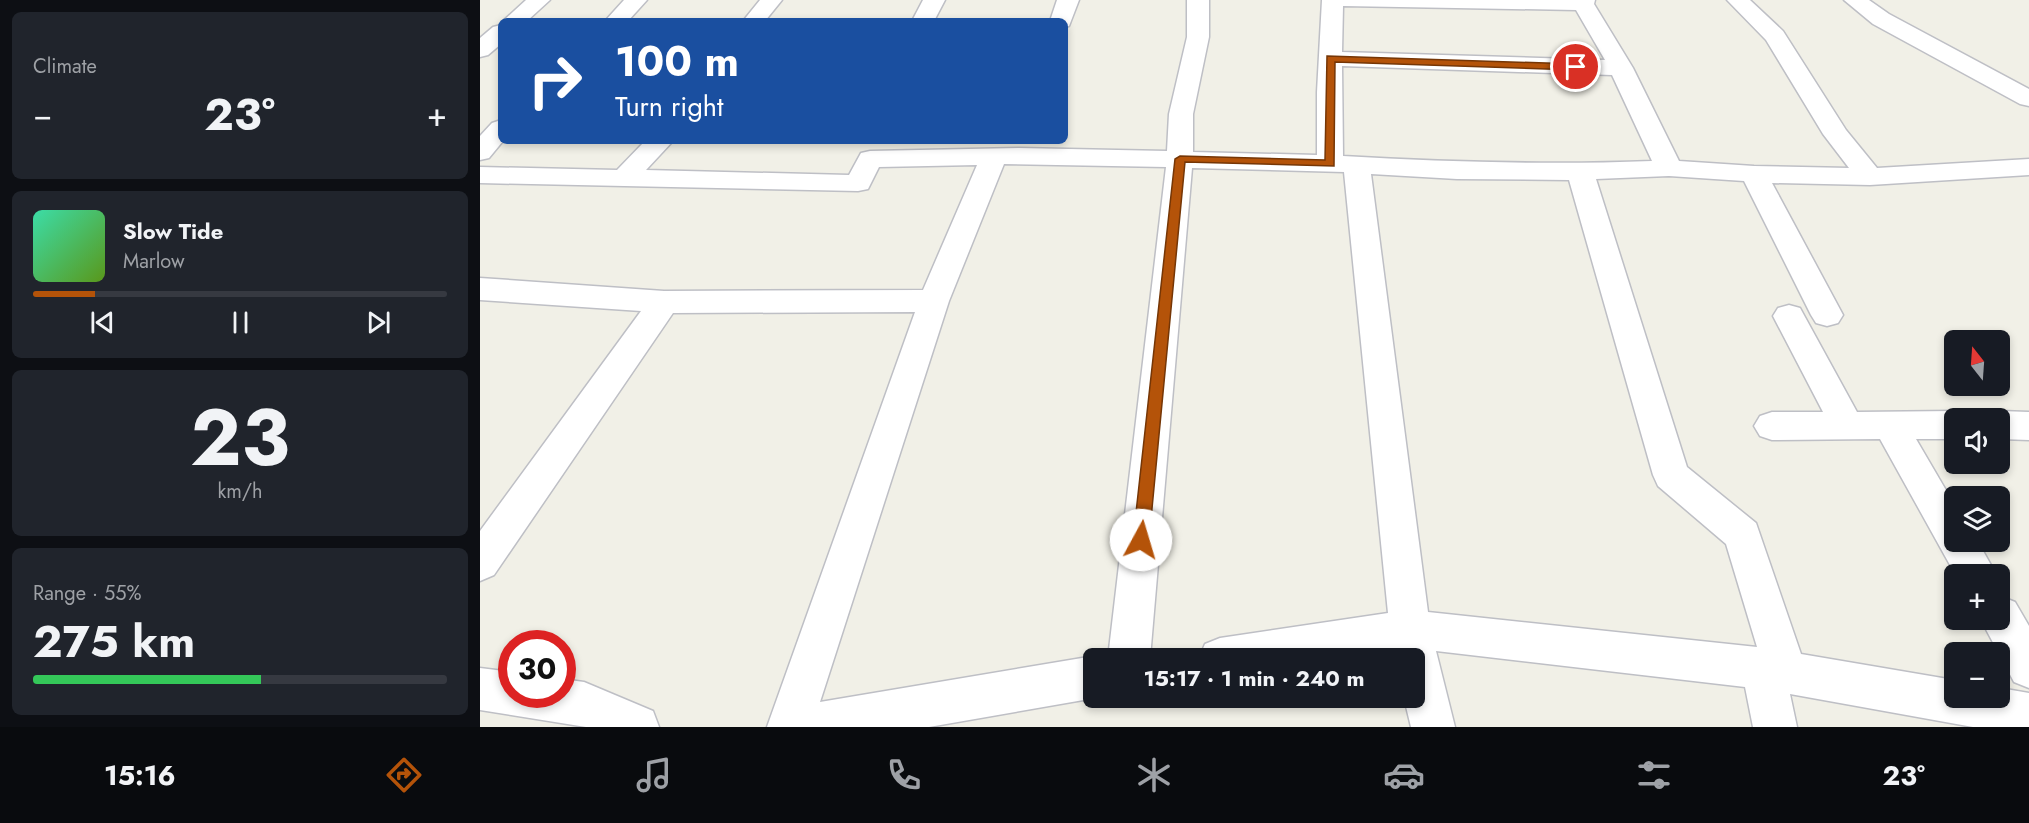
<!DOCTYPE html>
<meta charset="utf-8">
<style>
:root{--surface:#171b24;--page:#20242c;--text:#f1f3f6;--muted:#9ea1a6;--line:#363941;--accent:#b45309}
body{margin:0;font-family:Jost,sans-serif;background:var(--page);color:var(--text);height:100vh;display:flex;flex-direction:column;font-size:22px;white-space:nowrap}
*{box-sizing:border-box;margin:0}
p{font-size:20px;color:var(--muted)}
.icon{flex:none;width:33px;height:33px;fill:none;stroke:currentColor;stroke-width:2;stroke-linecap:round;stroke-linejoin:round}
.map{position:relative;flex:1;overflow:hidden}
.panel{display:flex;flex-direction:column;gap:12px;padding:12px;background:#0d0f14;width:480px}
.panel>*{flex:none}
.guide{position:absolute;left:18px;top:18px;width:570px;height:126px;border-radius:9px;box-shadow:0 3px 9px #0003;background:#1a4fa0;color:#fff;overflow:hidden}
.needle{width:39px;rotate:343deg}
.controls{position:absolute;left:1464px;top:330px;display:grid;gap:12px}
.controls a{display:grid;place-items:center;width:66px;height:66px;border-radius:9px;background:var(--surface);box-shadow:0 3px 9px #0003;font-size:30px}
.speed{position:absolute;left:18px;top:630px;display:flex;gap:12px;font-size:30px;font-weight:700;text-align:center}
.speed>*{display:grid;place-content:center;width:78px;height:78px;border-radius:50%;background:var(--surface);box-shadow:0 3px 9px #0003;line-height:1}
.speed .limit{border:9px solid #d22;background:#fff;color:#111}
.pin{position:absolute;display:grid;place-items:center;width:51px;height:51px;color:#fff;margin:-26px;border:3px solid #fff;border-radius:50%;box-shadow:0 2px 6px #0007}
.me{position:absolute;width:66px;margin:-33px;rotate:6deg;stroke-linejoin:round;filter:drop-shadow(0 0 4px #0008)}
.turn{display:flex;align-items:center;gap:21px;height:126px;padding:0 18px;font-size:27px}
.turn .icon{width:78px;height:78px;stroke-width:2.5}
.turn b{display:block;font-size:42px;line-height:51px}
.big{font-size:45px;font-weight:700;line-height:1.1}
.panel .widget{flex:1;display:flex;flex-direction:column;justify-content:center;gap:9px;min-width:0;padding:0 21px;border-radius:9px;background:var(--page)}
.panel .dial{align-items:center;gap:0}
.dial b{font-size:78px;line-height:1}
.song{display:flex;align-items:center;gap:18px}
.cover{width:72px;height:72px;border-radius:9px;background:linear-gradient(135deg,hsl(160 70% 55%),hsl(90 70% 35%))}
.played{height:6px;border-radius:3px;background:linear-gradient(90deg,var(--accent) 15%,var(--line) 15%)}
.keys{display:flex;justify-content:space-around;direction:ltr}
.heat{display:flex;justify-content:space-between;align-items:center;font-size:33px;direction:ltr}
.charge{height:9px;border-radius:4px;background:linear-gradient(90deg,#34c759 55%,var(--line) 0)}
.trip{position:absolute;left:603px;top:648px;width:342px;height:60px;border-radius:9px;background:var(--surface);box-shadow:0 3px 9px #0003;font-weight:700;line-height:60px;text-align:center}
.dock{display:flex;height:96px;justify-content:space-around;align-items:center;background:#090b0e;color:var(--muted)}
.dock .icon{width:42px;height:42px}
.dock .on{color:var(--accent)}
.dock b{font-size:27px;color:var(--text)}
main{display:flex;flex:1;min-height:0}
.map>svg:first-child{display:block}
</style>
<main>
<section class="panel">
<div class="widget"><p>Climate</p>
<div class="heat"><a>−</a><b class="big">23°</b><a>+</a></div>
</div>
<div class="widget">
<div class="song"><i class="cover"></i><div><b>Slow Tide</b><p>Marlow</p></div></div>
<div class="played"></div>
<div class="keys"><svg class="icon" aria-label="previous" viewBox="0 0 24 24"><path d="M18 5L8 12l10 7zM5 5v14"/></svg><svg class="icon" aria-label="pause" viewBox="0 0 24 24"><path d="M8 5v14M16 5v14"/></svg><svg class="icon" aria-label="next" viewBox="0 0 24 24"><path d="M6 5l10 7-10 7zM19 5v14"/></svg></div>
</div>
<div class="widget dial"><b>23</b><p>km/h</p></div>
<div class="widget"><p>Range · 55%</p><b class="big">275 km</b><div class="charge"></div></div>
</section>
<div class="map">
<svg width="1549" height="727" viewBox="0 0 1549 727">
<rect width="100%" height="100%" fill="#f1f0e7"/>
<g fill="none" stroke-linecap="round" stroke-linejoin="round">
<g stroke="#bebfc5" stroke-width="3">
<path id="street" d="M46,0H70L47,21H23Z
M144,0H167L148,21H125Z
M280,0H302L285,21H263Z
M443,0H465L454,21H432Z
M577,0H599L589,26L585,27V21H570Z
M707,0H729V37L713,114V152L837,155V92L842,0H1115L1114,4L1153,68L1199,161L1274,166L1369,168L1343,134L1286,40L1247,0H1270L1303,31L1366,130L1397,168L1549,159V175L1390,185L1292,183L1363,315L1358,323L1347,326L1336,323L1331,315L1264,181L1189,176L1116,179L1207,467L1276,523L1321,654L1474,680V698H1520V688L1549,693V727H1493L1310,694L1317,727H1273L1265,687L956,651L975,727H931L924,698H934V658H916L914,651L866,658H719L725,644L740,638L908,613L864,172L712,168L670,658H628L686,167L524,164L469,301L340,702L614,656L620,658H614L615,698L449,727H287L435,312L193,313L14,575L0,581V531L161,311L0,300V278L184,291L443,290L497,165L399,167L388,189L378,191L0,183V167L137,170L165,141H193L166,170L369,175L381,153L390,151L539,148L687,151L689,114L707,37ZM863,6L1096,10L1125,60L862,52ZM862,66L1132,75L1172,161C1069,165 966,162 863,156ZM891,174L977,179L1089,180L1173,475L1178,486L1246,544L1277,647L948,612Z
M1364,0H1389L1409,14L1549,89V106L1540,104L1393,24Z
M21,25V44L8,55L0,57V38L13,27Z
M21,120V141H23L9,158L0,160V136L12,123Z
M1309,305L1320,308L1377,412L1474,411L1486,415L1488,418H1474V439H1436L1474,504V542H1498L1516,574H1475L1400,439L1292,440L1280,436L1274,426L1280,416L1292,412H1343L1293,316L1298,308Z
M1520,411L1549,412V440L1520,439V418H1506L1508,415Z
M1520,596L1535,602L1549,626V688L1534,682L1501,620H1520Z
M0,668L32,672V694H82V679L104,682L173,711L179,727H106L0,710Z"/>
</g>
<use href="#street" fill="#fff" fill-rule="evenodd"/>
</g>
<path fill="#b45309" stroke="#753606" stroke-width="1.5" d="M847,56L1096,64L1101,67L1096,70L855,62L854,166L705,162L669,540L667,544L661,547L656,544L653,540L695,159L700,156L845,160Z"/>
</svg>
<div class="controls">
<a><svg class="needle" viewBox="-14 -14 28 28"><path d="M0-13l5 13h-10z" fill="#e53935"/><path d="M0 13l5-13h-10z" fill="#9ea1a6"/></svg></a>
<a><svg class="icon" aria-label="sound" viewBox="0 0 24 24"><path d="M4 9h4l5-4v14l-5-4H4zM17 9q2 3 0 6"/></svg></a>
<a><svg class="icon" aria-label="layers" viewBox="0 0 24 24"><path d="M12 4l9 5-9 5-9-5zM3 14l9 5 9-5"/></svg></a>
<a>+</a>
<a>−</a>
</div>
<div class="speed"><div class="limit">30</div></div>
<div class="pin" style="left:1096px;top:67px;background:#d93025"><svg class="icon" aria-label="arrive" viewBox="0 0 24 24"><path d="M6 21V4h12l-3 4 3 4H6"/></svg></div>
<svg class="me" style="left:661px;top:540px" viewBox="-20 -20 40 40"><circle r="19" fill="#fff"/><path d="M0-13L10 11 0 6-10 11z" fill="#b45309"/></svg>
<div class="trip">15:17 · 1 min · 240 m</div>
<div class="guide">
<div class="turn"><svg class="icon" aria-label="right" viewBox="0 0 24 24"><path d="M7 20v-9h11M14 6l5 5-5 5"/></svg><div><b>100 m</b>Turn right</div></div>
</div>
</div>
</main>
<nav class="dock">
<b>15:16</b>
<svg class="icon on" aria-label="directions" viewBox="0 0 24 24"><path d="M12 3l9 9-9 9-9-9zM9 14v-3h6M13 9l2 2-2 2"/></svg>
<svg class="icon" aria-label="music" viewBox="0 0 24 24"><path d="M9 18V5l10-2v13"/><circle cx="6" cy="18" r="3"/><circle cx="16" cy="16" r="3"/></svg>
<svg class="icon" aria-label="phone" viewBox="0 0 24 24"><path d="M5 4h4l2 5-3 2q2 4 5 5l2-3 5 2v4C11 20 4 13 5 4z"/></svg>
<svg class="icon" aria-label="climate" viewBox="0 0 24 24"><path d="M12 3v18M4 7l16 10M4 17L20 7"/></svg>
<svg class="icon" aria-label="car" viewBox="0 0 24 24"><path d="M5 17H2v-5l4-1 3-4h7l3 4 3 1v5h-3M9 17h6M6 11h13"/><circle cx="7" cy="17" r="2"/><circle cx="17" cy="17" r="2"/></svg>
<svg class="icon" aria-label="filters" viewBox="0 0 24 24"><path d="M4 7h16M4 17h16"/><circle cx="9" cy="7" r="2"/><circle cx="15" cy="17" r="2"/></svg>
<b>23°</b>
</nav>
